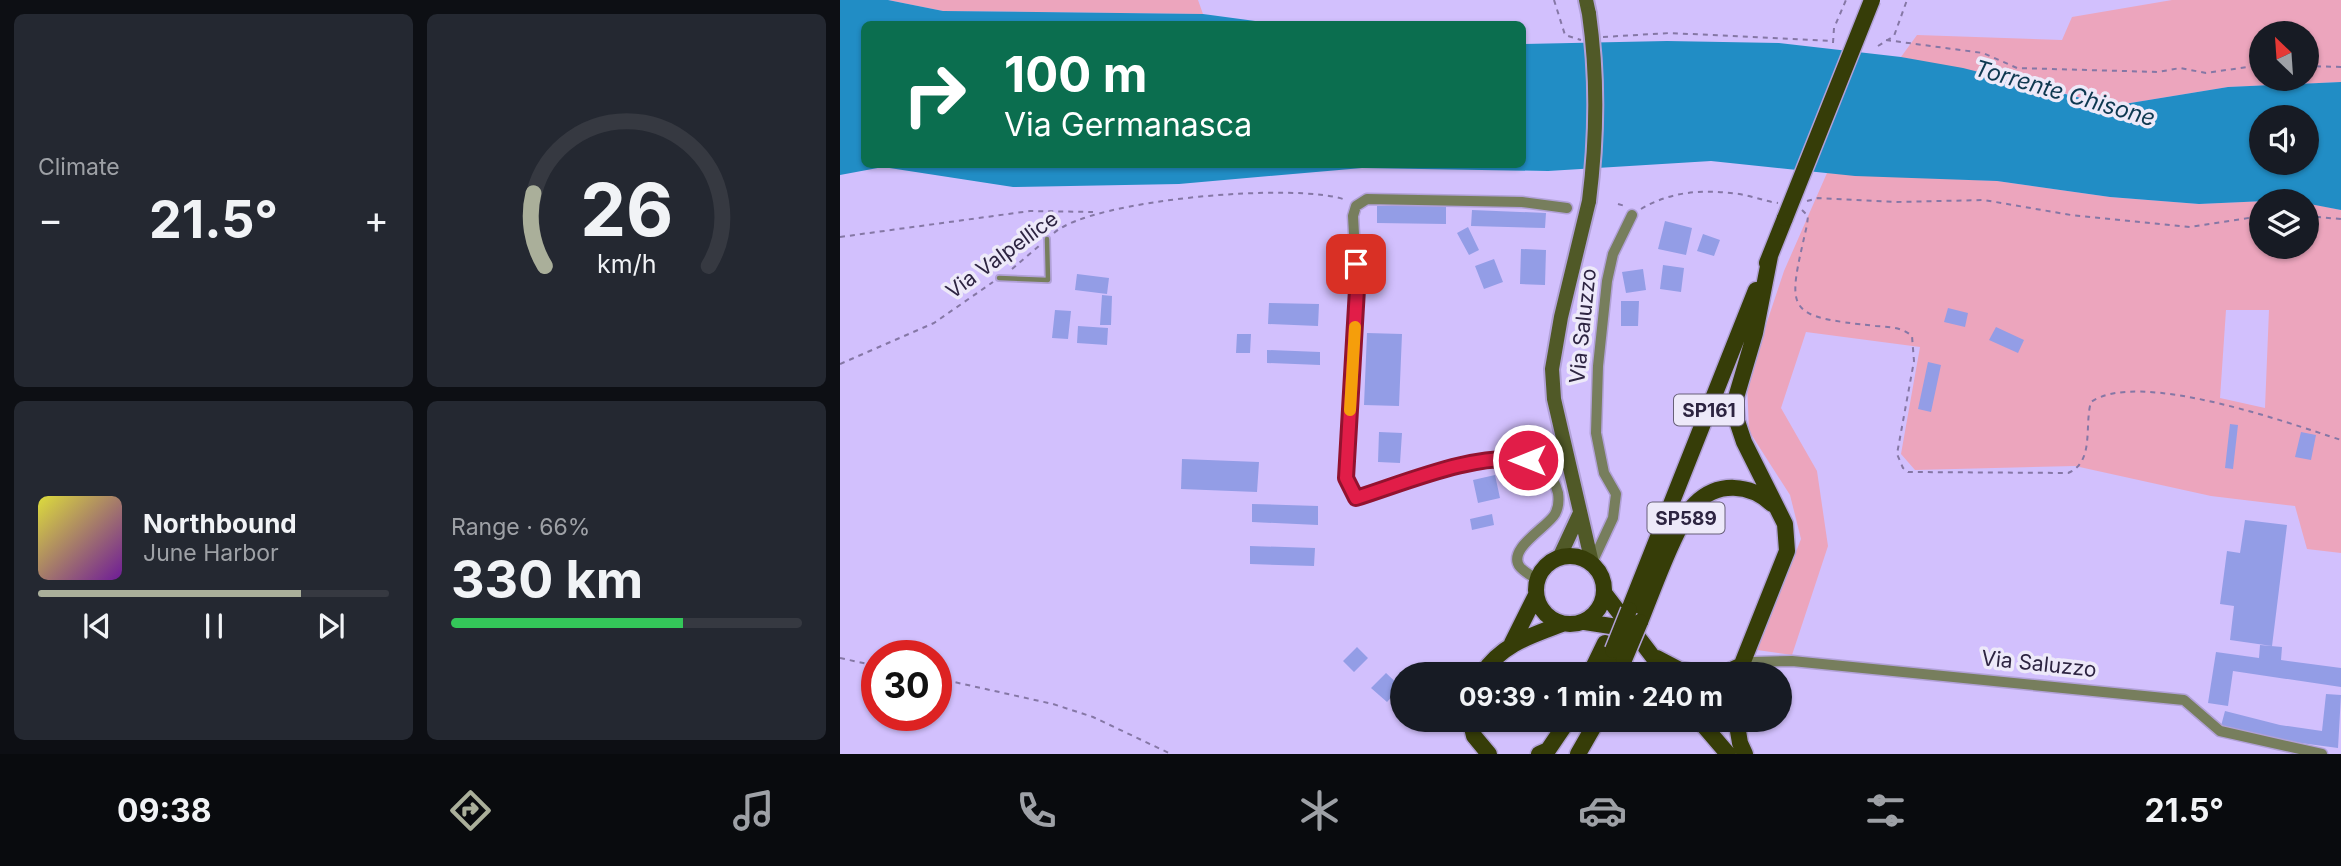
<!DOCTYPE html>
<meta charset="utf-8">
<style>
:root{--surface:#171b24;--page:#242831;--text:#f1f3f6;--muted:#9ea1a6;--line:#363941;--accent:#aaaf9a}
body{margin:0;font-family:Inter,sans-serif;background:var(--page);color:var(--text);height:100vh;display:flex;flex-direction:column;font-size:26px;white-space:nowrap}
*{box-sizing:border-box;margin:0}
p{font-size:23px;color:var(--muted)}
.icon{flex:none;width:38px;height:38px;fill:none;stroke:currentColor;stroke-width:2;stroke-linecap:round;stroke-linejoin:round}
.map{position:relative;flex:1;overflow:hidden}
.details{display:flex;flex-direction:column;gap:14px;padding:14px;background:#0d0f14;width:840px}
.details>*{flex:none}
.guide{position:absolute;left:21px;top:21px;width:665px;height:147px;border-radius:10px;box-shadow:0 2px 5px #0004;background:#0b6e4f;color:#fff;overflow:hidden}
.needle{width:46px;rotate:335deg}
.buttons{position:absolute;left:1409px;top:21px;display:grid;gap:14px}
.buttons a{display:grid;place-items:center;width:70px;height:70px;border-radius:50%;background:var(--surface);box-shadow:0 2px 5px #0004;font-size:35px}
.speed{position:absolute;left:21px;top:640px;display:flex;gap:14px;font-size:35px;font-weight:700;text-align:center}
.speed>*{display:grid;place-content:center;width:91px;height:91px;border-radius:50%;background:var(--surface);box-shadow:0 2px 5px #0004;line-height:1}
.speed .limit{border:10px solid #d22;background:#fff;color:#111}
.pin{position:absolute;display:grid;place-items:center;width:60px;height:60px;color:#fff;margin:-30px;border-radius:14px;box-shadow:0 4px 10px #0006}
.me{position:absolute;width:77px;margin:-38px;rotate:270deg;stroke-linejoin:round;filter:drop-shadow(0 0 5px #0008)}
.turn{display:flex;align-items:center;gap:24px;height:147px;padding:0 28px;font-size:32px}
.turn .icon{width:91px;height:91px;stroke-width:2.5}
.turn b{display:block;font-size:49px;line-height:60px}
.big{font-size:52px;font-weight:700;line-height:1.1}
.details .card{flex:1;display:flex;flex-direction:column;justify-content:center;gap:10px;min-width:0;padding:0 24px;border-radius:10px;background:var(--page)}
.details .dial{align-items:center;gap:0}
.dial svg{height:182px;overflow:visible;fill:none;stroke:var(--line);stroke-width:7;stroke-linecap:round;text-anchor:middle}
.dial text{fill:var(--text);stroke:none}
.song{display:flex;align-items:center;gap:21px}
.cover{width:84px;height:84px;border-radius:10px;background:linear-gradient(135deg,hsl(60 70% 55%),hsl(280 70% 35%))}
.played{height:7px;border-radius:4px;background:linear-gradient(90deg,var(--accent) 75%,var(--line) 75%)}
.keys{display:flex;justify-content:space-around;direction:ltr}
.heat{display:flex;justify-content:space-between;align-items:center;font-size:38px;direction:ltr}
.charge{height:10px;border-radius:5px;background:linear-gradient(90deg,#34c759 66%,var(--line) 0)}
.details .tiles{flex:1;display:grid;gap:14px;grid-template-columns:repeat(2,1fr)}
.trip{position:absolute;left:550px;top:662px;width:402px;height:70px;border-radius:35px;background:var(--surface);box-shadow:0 2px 5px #0004;font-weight:700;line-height:70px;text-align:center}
.tabs{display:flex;height:112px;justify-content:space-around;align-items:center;background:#090b0e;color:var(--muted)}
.tabs .icon{width:49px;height:49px}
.tabs .on{color:var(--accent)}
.tabs b{font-size:32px;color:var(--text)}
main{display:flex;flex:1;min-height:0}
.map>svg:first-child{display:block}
</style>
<main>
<section class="details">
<div class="tiles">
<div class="card"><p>Climate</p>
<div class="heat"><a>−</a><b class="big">21.5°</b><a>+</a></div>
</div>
<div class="card dial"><svg viewBox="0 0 100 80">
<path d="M14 69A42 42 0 1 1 86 69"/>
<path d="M14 69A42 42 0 0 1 9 37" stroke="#aaaf9a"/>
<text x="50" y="56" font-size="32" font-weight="700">26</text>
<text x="50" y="72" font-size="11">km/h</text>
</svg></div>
<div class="card">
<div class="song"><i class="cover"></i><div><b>Northbound</b><p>June Harbor</p></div></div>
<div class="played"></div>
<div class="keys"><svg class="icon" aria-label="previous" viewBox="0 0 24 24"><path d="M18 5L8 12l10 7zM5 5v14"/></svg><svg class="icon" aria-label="pause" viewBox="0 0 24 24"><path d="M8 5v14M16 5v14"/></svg><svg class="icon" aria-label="next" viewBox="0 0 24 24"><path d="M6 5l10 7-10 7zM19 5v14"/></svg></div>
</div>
<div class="card"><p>Range · 66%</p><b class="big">330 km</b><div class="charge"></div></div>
</div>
</section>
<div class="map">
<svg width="1501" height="754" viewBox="0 0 1501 754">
<rect width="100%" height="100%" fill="#d2c0fd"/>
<path fill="#eca5bd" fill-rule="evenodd" d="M48,0H358L363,14L103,11Z
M1332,0H1501V82L1388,87L1272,106L1198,86L1061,57L1077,35L1222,40L1232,17ZM1421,33H1466V79H1421Z
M987,173L1157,181L1270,197L1359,204L1449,200L1456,201H1421V247H1466L1467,203L1501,210V553L1467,549L1455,506L1371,496L1235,466L1075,470L1061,454L1080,347L966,332L941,408L977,471L988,546L952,655L917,650L961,539L950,495L909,431L907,382L944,271ZM1386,310H1429L1425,408L1380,398Z"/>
<path fill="#218dc5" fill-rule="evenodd" d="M0,0H48L103,11L363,14L438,24H24V164H682L683,44L827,41L939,43L1061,57L1123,68L1272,106L1388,87L1501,82V210L1449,200L1359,204L1270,197L1157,181L1015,176L871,161L708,171L522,168L339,184L173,187L43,167L0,175ZM1421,117H1466V163H1421Z"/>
<path fill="#939de6" d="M537,206H606V224L537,223Z
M632,210L706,213L705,228L631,226Z
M825,221L852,228L846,255L818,249Z
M628,227L639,250L629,255L617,233Z
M863,234L880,240L874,256L857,251Z
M681,249L706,250L705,285L680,284Z
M654,259L663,282L644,289L635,266Z
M823,265L844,268L841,292L820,289Z
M803,269L806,290L786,293L782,272Z
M237,274L269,278L267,294L235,290Z
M262,295L272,296L271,325H260Z
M781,301H799L798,326H781Z
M429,303L479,304L478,326L428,324Z
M1108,308L1128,313L1125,327L1104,322Z
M215,310L231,311L228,339L212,338Z
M238,326L268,328L267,345L237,343Z
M1156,327L1184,340L1178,353L1149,340Z
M527,333L562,334L559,406L524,405Z
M397,334H411L410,353H396Z
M427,350L480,352V365L427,363Z
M1088,362L1101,365L1091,412L1078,409Z
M1390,424L1398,425L1393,469L1385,468Z
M539,432L562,433L560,463L538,462Z
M1461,432L1476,435L1471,460L1455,457Z
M342,459L419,462L417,492L341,489Z
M655,475L660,498L638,503L633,480Z
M412,504L478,506V525L412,522Z
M652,514L654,525L632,530L630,519Z
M1405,520L1447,525L1432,646L1390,640L1394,606L1380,604L1387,551L1400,553Z
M410,546L475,548L474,566L410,564Z
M1420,645L1442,647L1441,660L1501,668V687L1393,671L1388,706L1368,703L1376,652L1419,658Z
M517,647L528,658L514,672L503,661Z
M546,673L561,687L547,702L531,688Z
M1486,694L1501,695L1498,748L1431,739L1381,726L1385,711L1440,725L1482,731Z"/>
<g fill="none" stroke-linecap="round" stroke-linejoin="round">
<g stroke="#b1a1d7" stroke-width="8">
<path id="lane" d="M159,278L208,280L207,239"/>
</g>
<g stroke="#b1a1d7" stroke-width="13">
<path id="street" d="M752,563L773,518L776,494L764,473L756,433L758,366L767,281L773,254L792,215
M697,579C692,576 684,572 680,567C666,549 708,527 715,514C719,507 719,500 718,493C716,485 712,476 705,470C669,440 559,485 516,498L506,478L517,289L513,216L516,206L527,199L682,202L727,208
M900,665L913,662L952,661L1344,700L1380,731L1482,754"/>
</g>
<g stroke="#b1a1d7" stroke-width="18">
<path id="secondary" d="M746,0L749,14
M749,201L721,317L712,369L714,399L752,563
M719,558L739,515"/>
</g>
<g stroke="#b1a1d7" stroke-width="19">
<path id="primary" d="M927,263L945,218
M696 590a34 34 0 1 1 68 0a34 34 0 1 1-68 0Z
M765,594L826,674
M789,610L916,290
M745,622L790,629
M800,622C811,595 837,522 855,504C878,481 910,484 932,504
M672,643L696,595
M817,658L840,670L866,674
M642,674C662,644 690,636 722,624
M750,674L765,643
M764,674L773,650
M778,674L784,660
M883,674L900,666
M898,674L947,551L945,524L904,442L897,421L895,401L915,333L930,256
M630,719L634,736L649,754
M858,719L888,754
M896,719L900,743L905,754
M699,754L708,750L729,719
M738,754L758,719"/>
</g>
<path stroke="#8577a5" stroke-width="2" stroke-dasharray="5 5" stroke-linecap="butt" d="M714,0L725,35L741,40
M763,37L830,33L993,41
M1046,40L1143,53L1177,68L1318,72L1340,68L1366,73L1421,65
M993,43L994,28L1006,0
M1038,46L1054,36L1067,0
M1466,66L1501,67
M967,201L978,198L1056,202L1144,200L1231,215L1350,227L1421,216
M778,204L785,206
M801,209C831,191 864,189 899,194C912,196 924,201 938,203
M962,210L968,216L967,225C947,313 943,316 1036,326C1049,327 1062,327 1072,336L1074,361L1057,454L1063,468L1068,472L1228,473C1255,462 1244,425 1251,402C1298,369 1449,423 1501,440
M1466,216L1501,219
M214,233C252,199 459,182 506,200
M0,237L190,211L253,212
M172,269L199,246
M0,364L94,323L153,282
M0,658L37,666
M96,678L213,704L253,717L331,754"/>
<use href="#lane" stroke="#777e5d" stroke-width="4.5"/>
<use href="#street" stroke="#777e5d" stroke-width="10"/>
<use href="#secondary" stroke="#505927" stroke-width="14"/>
<use href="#primary" stroke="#363d08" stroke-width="16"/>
<g stroke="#b1a1d7" stroke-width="18" stroke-linecap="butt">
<path id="secondary-bridge" d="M749,14C758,77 757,138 749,201"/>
</g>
<g stroke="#b1a1d7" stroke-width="19" stroke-linecap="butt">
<path id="primary-bridge" d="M945,218L1032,0
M773,650L789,610
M784,660L800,622"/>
</g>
<use href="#secondary-bridge" stroke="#505927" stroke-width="14"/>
<use href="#primary-bridge" stroke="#363d08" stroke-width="16"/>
</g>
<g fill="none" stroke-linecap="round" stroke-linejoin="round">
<g stroke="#92132f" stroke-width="18">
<path id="route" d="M516,264L517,289L506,478L516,498C567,482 636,452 688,460"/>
</g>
<use href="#route" stroke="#e11d48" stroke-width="12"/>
<path stroke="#f59e0b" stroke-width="12" d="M510,410L515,327"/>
</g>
<g text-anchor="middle" stroke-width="7" stroke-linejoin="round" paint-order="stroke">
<g fill="#ede9f9" stroke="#675f78" stroke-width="2">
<rect x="834" y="394.5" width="70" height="31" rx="5"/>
<rect x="807.5" y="502.5" width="77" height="31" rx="5"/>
</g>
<g font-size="19" font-weight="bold" fill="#2d2441">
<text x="869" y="417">SP161</text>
<text x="846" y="525">SP589</text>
</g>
<g font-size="21" fill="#2d2441" stroke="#ede9f9">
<text transform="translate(162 255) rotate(-36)" y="7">Via Valpellice</text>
<text transform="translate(743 326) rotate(-84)" y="7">Via Saluzzo</text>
<text transform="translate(1199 664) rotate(6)" y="7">Via Saluzzo</text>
</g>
<g font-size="23" font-style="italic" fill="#0e3850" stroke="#ede9f9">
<text transform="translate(1225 93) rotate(16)" y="8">Torrente Chisone</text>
</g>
</g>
</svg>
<div class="buttons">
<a><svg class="needle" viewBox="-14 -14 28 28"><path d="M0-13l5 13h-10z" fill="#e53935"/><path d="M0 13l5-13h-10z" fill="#9ea1a6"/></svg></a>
<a><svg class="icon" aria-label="sound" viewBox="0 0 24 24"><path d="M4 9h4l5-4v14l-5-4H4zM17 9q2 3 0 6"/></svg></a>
<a><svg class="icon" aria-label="layers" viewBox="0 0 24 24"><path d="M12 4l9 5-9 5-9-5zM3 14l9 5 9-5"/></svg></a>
</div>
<div class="speed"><div class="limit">30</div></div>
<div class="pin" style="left:516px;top:264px;background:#d93025"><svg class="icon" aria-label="arrive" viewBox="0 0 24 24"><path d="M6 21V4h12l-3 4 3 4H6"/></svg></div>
<svg class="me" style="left:688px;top:460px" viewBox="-20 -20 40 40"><circle r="17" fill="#e11d48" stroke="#fff" stroke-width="3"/><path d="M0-11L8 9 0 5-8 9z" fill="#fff"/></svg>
<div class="trip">09:39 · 1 min · 240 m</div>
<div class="guide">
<div class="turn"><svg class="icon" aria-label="right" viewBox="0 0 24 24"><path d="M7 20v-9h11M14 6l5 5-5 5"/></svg><div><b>100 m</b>Via Germanasca</div></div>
</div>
</div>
</main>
<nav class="tabs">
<b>09:38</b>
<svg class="icon on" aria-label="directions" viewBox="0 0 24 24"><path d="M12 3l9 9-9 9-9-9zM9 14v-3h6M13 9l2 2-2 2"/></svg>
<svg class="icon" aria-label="music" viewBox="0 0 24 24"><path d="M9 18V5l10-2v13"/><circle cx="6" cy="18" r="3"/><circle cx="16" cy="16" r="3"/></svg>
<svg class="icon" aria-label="phone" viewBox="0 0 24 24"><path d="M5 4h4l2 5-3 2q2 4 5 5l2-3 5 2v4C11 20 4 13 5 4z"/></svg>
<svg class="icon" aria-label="climate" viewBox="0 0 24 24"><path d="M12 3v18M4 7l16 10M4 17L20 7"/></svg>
<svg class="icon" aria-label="car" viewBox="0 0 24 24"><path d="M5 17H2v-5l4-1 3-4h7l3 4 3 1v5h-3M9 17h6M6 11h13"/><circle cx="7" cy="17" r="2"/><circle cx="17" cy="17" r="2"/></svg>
<svg class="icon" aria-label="filters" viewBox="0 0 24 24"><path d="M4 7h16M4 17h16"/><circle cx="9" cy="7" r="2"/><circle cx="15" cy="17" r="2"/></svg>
<b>21.5°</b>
</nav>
